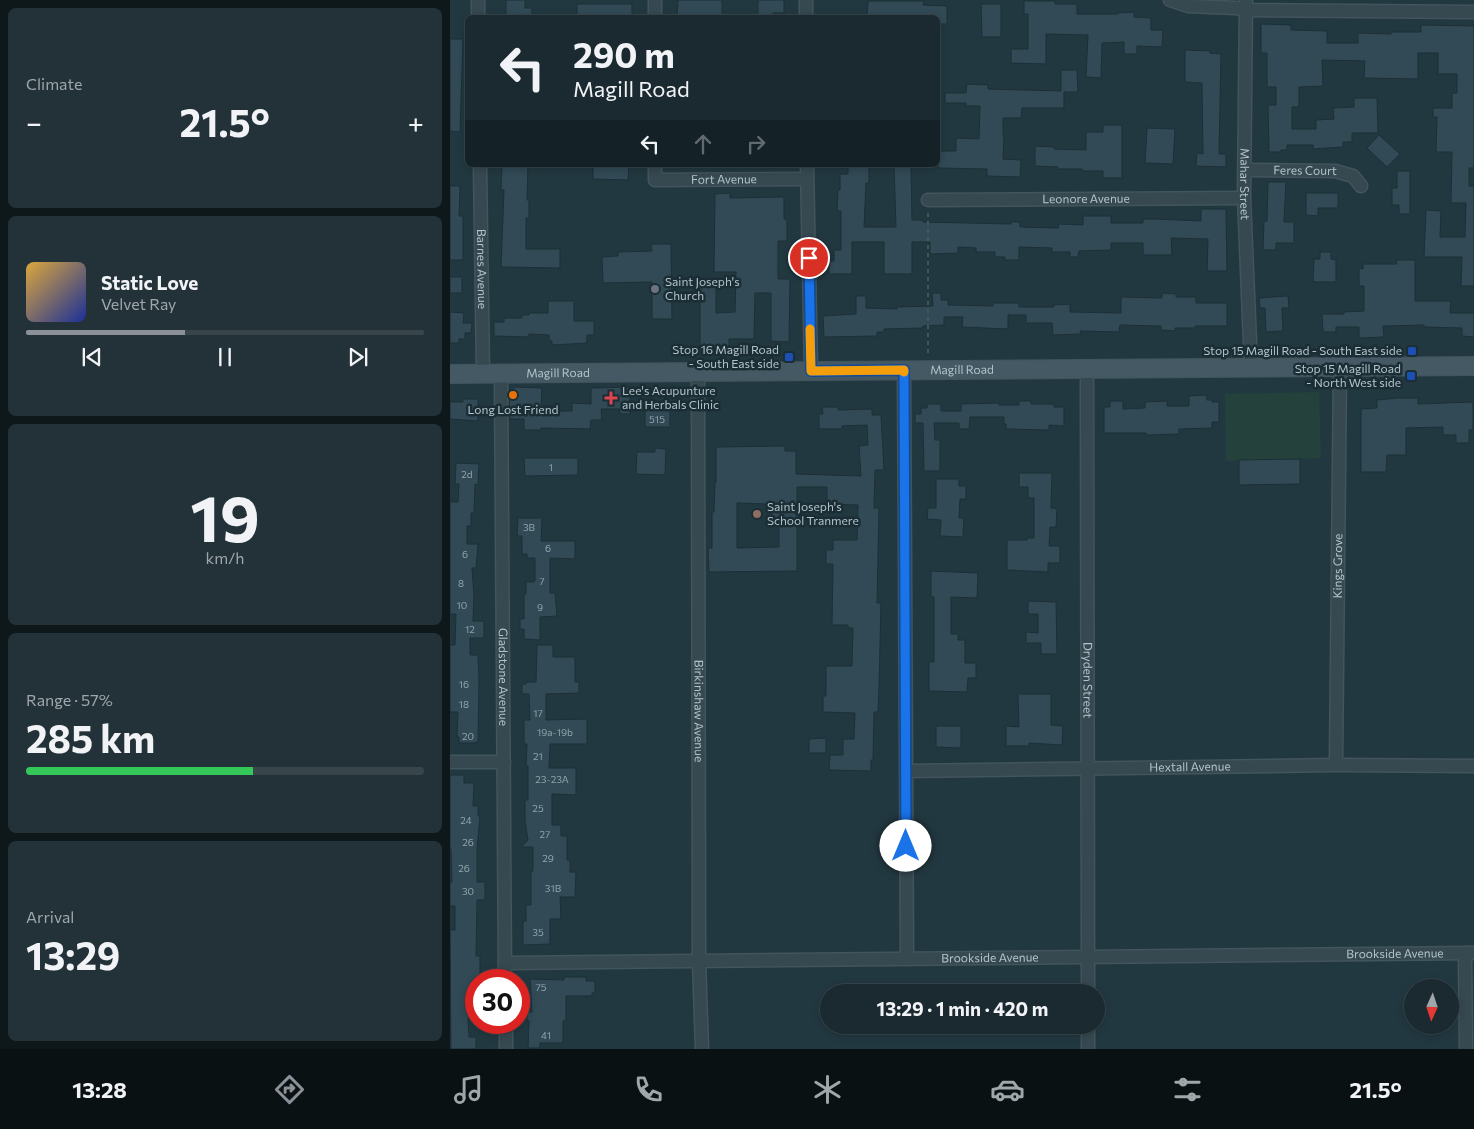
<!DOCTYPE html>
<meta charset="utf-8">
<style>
:root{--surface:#1a2a30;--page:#233238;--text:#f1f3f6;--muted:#9fa7ab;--line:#38464c;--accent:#8c9099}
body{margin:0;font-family:Commissioner,sans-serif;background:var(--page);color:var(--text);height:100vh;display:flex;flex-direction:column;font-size:19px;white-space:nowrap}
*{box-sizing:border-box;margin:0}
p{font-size:16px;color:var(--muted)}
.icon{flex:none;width:28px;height:28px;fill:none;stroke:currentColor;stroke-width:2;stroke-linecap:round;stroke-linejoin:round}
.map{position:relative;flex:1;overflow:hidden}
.panel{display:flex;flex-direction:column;gap:8px;padding:8px;background:#0e171a;width:450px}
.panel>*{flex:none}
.hud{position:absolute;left:15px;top:15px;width:475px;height:152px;border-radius:8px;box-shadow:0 2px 8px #0003,0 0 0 1px var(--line);background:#1a2a30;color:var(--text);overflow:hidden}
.needle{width:32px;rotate:183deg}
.tools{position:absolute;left:954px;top:979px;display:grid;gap:10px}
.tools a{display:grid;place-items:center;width:55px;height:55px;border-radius:50%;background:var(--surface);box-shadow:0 2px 8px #0003,0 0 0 1px var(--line);font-size:25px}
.speed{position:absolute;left:15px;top:969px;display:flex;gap:10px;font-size:25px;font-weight:700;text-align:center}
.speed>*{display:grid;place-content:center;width:65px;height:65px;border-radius:50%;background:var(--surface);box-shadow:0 2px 8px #0003,0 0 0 1px var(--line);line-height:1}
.speed .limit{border:8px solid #d22;background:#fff;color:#111}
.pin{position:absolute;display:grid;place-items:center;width:42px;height:42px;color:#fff;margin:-21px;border:2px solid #fff;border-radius:50%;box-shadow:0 1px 5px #0007}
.me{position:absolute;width:55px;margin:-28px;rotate:0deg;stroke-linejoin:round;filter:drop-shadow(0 0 4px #0008)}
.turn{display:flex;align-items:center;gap:18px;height:105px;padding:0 25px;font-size:22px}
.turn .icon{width:65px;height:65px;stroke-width:2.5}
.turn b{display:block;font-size:35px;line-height:42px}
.lanes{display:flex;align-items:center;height:48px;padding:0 25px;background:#0003;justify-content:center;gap:25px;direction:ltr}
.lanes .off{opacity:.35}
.big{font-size:38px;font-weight:700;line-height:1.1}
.panel .card{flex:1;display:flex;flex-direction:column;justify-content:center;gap:8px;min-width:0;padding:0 18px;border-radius:8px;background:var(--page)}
.panel .dial{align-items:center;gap:0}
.dial b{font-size:65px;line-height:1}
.song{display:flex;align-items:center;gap:15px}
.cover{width:60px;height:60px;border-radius:8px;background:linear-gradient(135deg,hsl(40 70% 55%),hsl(230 70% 35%))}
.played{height:5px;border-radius:2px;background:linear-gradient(90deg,var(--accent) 40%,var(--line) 40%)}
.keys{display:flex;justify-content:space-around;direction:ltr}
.heat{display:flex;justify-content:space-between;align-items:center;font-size:28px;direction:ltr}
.charge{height:8px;border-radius:4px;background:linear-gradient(90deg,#34c759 57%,var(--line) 0)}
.trip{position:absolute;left:370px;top:984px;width:285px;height:50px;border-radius:25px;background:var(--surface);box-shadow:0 2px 8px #0003,0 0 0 1px var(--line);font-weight:700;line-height:50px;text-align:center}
.tab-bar{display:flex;height:80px;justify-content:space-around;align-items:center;background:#0a1113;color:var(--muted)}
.tab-bar .icon{width:35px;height:35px}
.tab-bar .active{color:var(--accent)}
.tab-bar b{font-size:22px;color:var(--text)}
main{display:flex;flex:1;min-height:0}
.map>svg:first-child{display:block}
</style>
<main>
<section class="panel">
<div class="card"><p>Climate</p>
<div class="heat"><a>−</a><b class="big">21.5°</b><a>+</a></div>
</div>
<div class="card">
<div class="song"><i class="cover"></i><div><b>Static Love</b><p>Velvet Ray</p></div></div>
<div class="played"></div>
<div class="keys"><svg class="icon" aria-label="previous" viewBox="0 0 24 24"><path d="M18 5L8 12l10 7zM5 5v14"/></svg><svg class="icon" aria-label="pause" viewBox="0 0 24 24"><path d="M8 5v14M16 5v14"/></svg><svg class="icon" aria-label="next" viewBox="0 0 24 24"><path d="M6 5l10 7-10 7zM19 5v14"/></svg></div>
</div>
<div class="card dial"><b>19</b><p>km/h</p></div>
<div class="card"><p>Range · 57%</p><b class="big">285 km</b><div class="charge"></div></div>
<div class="card"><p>Arrival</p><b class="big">13:29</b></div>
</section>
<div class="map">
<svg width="1024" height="1049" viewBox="0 0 1024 1049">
<rect width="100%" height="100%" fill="#223840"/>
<path fill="#24413c" d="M869,392L871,458L776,461L775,394Z"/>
<path fill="#314a55" stroke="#1d2f37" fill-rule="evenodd" d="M56,0H75V8H82V18H56Z
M228,0H272V18H227Z
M308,0H334V13H323V18H308Z
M418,1H474L473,5L497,6V24H488V18H417Z
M574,1H605V4H627V14H668L667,13L684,12V17L701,18V30H713L712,47L687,46V54H674V42L652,43L651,78L636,77L638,35L596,34V64L561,63V49H578V14H574Z
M127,4H182V18H127Z
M531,4H551V37H532Z
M811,24L841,25V30L877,31V43H908V33L941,34V32H971V25L1024,26V168H1019V186H1024V286H1011L1012,257H974L976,210L991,211L990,237H1015L1016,203H1001L1002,152H986L987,117H983V108H1002V93H1007V74H988V53H968V79L914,78L915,61L872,60L873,86L849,87V107H842V129H866V120L884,119L883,108L904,107V98H927L928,133H902V142H893V147L863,149V145H837V150H831V152H819L818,105H826V87H817V53H811Z
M0,39H13L10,132L0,131Z
M735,50L760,51V53L771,54L769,154H776V167L746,166L747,153L753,154L752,83L735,82Z
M611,70H627L628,92H614V108H572L571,118H553V135H554L553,159L571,160L570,177L537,176V169L488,168V151H506V138L529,139L530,106H516V103H495V93H516L517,84L538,85V89L611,91Z
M653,125H672V178H653V171H632V169H607L608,167L585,166V146L605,147L604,149L636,150V132H653Z
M697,128L725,129L723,164L695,163Z
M929,135L950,154L937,167L917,148Z
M52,165H78L77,200H79V218H76V249H110V268L51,267L54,190H51Z
M143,165H179L178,180L143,179Z
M398,165H419V183H416L414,227H446L444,165H461L462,220H473V222L561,224V222H570V227L608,228L609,224L633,225V216H661V223H693V219H706L751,221V209H776L777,271H757L758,239L721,238L722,255H693V243H661V250L629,251L628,257H620V252H602V248L569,247V260H555V257H545V252H526V248L508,247V253L480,254V242H462V274H434V242H402V274H379V261H384V250H391V211H387L388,190H390V174H398Z
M947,171H960V214H949V205H942V188H947Z
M818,182H836L834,222H844V243H826V250H813L814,221H817Z
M0,186H10L9,216H13V260H0Z
M280,193V198L334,197V219H337V241H328V279H340L339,342L321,341V293H305L304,339H279V346H250V279H266V313L285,312L286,272H264L265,194Z
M856,193H888V208H868V216L856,215Z
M201,244H221L222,319H202V282L153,283L152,257L168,256V252L202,251Z
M870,252H881V259L886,260V282H863L864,259H870Z
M946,260H965V301H1001L1000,313H1024V337L1012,336V328L974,327V325L933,326L934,337L909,338V327H886V332H873L872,314H894V312L914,311V286H909V268L913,269V264H947Z
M0,277H12V293H0Z
M482,293H491V300H498V305L543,306V303H569V307H604L603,305L620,304V312L671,313V297L712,298V293L726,294V297H746V303H777V326H745V328H725V331L711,330V326L670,325L669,332L630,331L631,334L603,335L602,323H576V315H558V329L512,327L513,317H494V325L473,326V328L434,329V332H427V336L374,337L373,316L406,314V296H416V308L447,309V307L483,306Z
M838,296L839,308H832L833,331L816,332L815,308H810L809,298Z
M98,301H124V321H144V335H137V343L102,345V341H99V335L79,334V337L44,336V322H54V318H72V315H79V313H98Z
M0,312L14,313L13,323H22L21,333H15V339H9V343H0Z
M65,387L92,388L91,406H103V411H122V403L141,404V388L180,387V414H170V409H151L152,420H141L140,429L91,428V430H74V419H60L59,392Z
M757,395V400H762V402H769V422H762V428L729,429V434L696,435V433H654V407H660V401H673V409L695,408V402L717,401V406H739V396Z
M948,398H968V404L1023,402V430H1019V443H1006V435H993V427L956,428V455H937L936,472H911V409L927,408V400Z
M13,399H28V421L0,419V402H13Z
M569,401H581V404H604V407H614V426L599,425V430L556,429V424H554V417H520L519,429H509V423H484L485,440H490V471H474L473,423H465V414H471V408H477V404H491V411H511V404L549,403V405H569Z
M372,407H388V410L422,409V415H431L434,470H425L424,508H429L427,603H431L429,688L428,712H424L423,760H421V771L379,770L380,755H393V739H404L405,713L373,712V696H376V666H402L403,628H398V625H382L383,564H376V550H383V540H407L408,505L377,504V487H347V571L259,572L258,548H262V512H264L265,482H266V447L335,446V451H346V474L411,476L409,446L418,445L417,425L392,426V429H369V414H373ZM287,503L317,504L329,529V547L287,548Z
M220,409V427H195V410Z
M205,448L216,449L215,475L186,474L187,452H205Z
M74,458H128V475L75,476Z
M850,459V484L789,485V460Z
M6,463L29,464L28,485L25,484L24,513H21V526H17V544H28L26,568H22L24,596L23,621H34V638H20V655H28L29,679L28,742L24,743H9V737H7L8,712H0V645H5L6,614H0V502H8L9,484H5Z
M569,473H602L601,508L607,509L606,527H600L599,546H610V563H598V572L557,570V540H577V538H584V498H578V487H569Z
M486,479H509V486H516V499H510L509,518H514L513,537L490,536L491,520L477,519L478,508H486Z
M68,518H92L91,541H125V559L100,558V593H105L107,616L90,617V640L74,639V629H70V619H74V594H76V582H84L85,580V558H77V554H72V536H67Z
M481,571L528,573L527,598L501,597V634H508V640H515V663H526V678H518L517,692L479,691V662H484V597H481Z
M578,601L606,602L607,654H591V643H576V632L588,633V614H578Z
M87,645H103V657H125V682H129V693L96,694V720L137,719V744H100L99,768H126V795L102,794V825H111V836H117V860H120V872H126L125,897H110L111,919H100V944L73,945V921H76V905H81V871H83V847H71L78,840L75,821V800H78V766H76L77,744H74V720H80L79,694H72V684H76V682H86Z
M568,694H601V725L613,726L612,745L579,743V746H556V726L569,727Z
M486,726H511V748L486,747Z
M376,738V753H359V739Z
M0,775H14V783H24L23,806H28V816H30L27,849V882H35V900H27L26,956H30V980H26V1017L18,1018L19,1037H26V1049H1L0,930H5V906H0V882H2L1,849H0Z
M114,977H136V981H145V993H142V996H116V1021H113V1043H90V1048H78L79,1021H77V1012H82L80,979L114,980Z"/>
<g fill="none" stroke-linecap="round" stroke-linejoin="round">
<g stroke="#42545c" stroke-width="15">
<g id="street">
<path d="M28,0V18"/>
<path d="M356,0V18"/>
<path d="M720,0L738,6L786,8L796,10L1024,12"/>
<path id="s1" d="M796,0L794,198L801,367"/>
<path d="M205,18V0"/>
<path id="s2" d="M30,165L33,374"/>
<path id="s3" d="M205,165V180L357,179"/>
<path d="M357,165L361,371"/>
<path id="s4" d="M794,170L885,171L903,176L911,186"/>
<path id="s5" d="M478,200L794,198"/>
<path id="s6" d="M637,369L638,992"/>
<path d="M454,370L457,959"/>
<path id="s7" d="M248,372L249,961L252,1049"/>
<path id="s8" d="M51,373L55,980"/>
<path d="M0,762H54"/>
<path id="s9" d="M886,765L890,367"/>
<path id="s10" d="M456,771L886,765L1024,766"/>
<path d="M1015,953L1016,1049"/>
<path id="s11" d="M55,963L1024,953"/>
<path d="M56,1022V1049"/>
<path d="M638,1025V1049"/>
</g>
</g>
<g stroke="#42545c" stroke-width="20">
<g id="secondary">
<path id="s12" d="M0,374L1024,366"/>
</g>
</g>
<path stroke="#3d5953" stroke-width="2" stroke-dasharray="4 4" stroke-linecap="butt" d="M478,213V355"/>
<use href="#street" stroke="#364850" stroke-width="12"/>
<use href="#secondary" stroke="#445963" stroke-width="18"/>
</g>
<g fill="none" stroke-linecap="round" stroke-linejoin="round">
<g stroke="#114b97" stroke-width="12">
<path id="route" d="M359,258L361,371L454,370L456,846"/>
</g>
<use href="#route" stroke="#1a73e8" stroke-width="9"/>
<path stroke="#f59e0b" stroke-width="9" d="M360,329L361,371L454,370V372"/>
</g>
<circle fill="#6b7280" stroke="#1b2d35" stroke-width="2" cx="205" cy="289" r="5"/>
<g fill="#1a4fb4" stroke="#1b2d35" stroke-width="2">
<rect x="957" y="346" width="10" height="10" rx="2.5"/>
<rect x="334" y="352" width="10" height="10" rx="2.5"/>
<rect x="956" y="371" width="10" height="10" rx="2.5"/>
</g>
<circle fill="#e8710a" stroke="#1b2d35" stroke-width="2" cx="63" cy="395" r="5"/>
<path fill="#e0444e" stroke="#1b2d35" stroke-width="2" d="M158.5 390.5h5v5h5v5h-5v5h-5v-5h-5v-5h5z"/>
<circle fill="#8d6e63" stroke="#1b2d35" stroke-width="2" cx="307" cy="514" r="5"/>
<g text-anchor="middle" stroke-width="5" stroke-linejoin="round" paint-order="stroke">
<g font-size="10" fill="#90a4ac">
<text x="207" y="423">515</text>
<text x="101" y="471">1</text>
<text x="17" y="478">2d</text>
<text x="79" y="531">3B</text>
<text x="98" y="552">6</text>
<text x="15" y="558">6</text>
<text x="92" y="585">7</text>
<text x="11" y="587">8</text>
<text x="12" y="609">10</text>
<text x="90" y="611">9</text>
<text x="20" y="633">12</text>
<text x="14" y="688">16</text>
<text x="14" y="708">18</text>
<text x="88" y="717">17</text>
<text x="105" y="736">19a-19b</text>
<text x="18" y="740">20</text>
<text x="88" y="760">21</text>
<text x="102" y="783">23-23A</text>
<text x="88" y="812">25</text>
<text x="16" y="824">24</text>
<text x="95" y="838">27</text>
<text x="18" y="846">26</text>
<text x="98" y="862">29</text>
<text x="14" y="872">26</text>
<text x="103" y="892">31B</text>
<text x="18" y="895">30</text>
<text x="88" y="936">35</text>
<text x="91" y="991">75</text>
<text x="96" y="1039">41</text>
</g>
<g font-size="12" fill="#b2c3cb" stroke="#1b2d35">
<text dy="4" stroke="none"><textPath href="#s4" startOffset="61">Feres Court</textPath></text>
<text dy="4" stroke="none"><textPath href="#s3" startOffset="84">Fort Avenue</textPath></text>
<text dy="4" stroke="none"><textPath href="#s1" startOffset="184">Mahar Street</textPath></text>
<text dy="4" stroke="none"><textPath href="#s5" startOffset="158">Leonore Avenue</textPath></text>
<text dy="4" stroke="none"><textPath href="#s2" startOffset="104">Barnes Avenue</textPath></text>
<text dy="4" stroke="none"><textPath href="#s12" startOffset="512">Magill Road</textPath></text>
<text dy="4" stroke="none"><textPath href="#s12" startOffset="108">Magill Road</textPath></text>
<text dy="4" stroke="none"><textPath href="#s9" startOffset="199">Kings Grove</textPath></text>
<text dy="4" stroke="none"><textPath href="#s8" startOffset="304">Gladstone Avenue</textPath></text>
<text dy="4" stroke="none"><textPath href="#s6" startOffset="311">Dryden Street</textPath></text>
<text dy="4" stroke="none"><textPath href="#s7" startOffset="339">Birkinshaw Avenue</textPath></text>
<text dy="4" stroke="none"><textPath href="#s10" startOffset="284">Hextall Avenue</textPath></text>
<text dy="4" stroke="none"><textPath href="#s11" startOffset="890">Brookside Avenue</textPath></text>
<text dy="4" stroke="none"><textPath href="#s11" startOffset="485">Brookside Avenue</textPath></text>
</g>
<g font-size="12" fill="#b2c3cb" stroke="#1b2d35" text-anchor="start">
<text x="215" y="286">Saint Joseph's<tspan x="215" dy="14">Church</tspan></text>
<text x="329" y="354" text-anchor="end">Stop 16 Magill Road<tspan x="329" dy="14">- South East side</tspan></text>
<text x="952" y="355" text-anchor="end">Stop 15 Magill Road - South East side</text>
<text x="951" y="373" text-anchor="end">Stop 15 Magill Road<tspan x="951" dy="14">- North West side</tspan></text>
<text x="172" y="395">Lee's Acupunture<tspan x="172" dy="14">and Herbals Clinic</tspan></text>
<text x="63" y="414" text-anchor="middle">Long Lost Friend</text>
<text x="317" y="511">Saint Joseph's<tspan x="317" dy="14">School Tranmere</tspan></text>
</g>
</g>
</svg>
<div class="tools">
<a><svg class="needle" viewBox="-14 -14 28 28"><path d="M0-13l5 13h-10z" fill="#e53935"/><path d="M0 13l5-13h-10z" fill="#9fa7ab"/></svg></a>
</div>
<div class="speed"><div class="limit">30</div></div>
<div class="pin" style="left:359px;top:258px;background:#d93025"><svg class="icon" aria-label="arrive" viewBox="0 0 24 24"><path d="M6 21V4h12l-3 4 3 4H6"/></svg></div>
<svg class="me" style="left:456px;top:846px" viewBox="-20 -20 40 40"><circle r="19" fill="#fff"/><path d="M0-13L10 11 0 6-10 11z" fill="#1a73e8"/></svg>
<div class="trip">13:29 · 1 min · 420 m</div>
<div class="hud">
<div class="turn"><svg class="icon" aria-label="left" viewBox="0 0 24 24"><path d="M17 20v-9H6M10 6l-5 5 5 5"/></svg><div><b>290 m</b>Magill Road</div></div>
<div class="lanes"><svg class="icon" aria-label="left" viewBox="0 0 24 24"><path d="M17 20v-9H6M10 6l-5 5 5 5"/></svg><svg class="icon off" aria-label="ahead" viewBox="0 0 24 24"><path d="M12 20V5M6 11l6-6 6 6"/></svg><svg class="icon off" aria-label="right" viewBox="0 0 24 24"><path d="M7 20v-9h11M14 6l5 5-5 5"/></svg></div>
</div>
</div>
</main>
<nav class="tab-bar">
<b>13:28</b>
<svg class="icon active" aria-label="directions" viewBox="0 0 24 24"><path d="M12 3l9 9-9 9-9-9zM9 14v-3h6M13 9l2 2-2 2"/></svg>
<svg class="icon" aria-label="music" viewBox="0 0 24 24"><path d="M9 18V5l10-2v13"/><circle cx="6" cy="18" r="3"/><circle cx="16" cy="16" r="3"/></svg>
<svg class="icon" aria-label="phone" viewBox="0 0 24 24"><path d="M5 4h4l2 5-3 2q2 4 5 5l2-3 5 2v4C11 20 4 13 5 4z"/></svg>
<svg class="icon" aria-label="climate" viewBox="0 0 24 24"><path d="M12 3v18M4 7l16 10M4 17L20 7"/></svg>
<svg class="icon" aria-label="car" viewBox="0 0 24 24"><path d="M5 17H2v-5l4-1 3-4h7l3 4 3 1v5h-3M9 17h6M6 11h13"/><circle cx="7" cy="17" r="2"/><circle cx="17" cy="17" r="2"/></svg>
<svg class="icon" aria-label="filters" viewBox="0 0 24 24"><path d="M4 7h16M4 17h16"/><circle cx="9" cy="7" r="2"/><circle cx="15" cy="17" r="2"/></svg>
<b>21.5°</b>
</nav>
